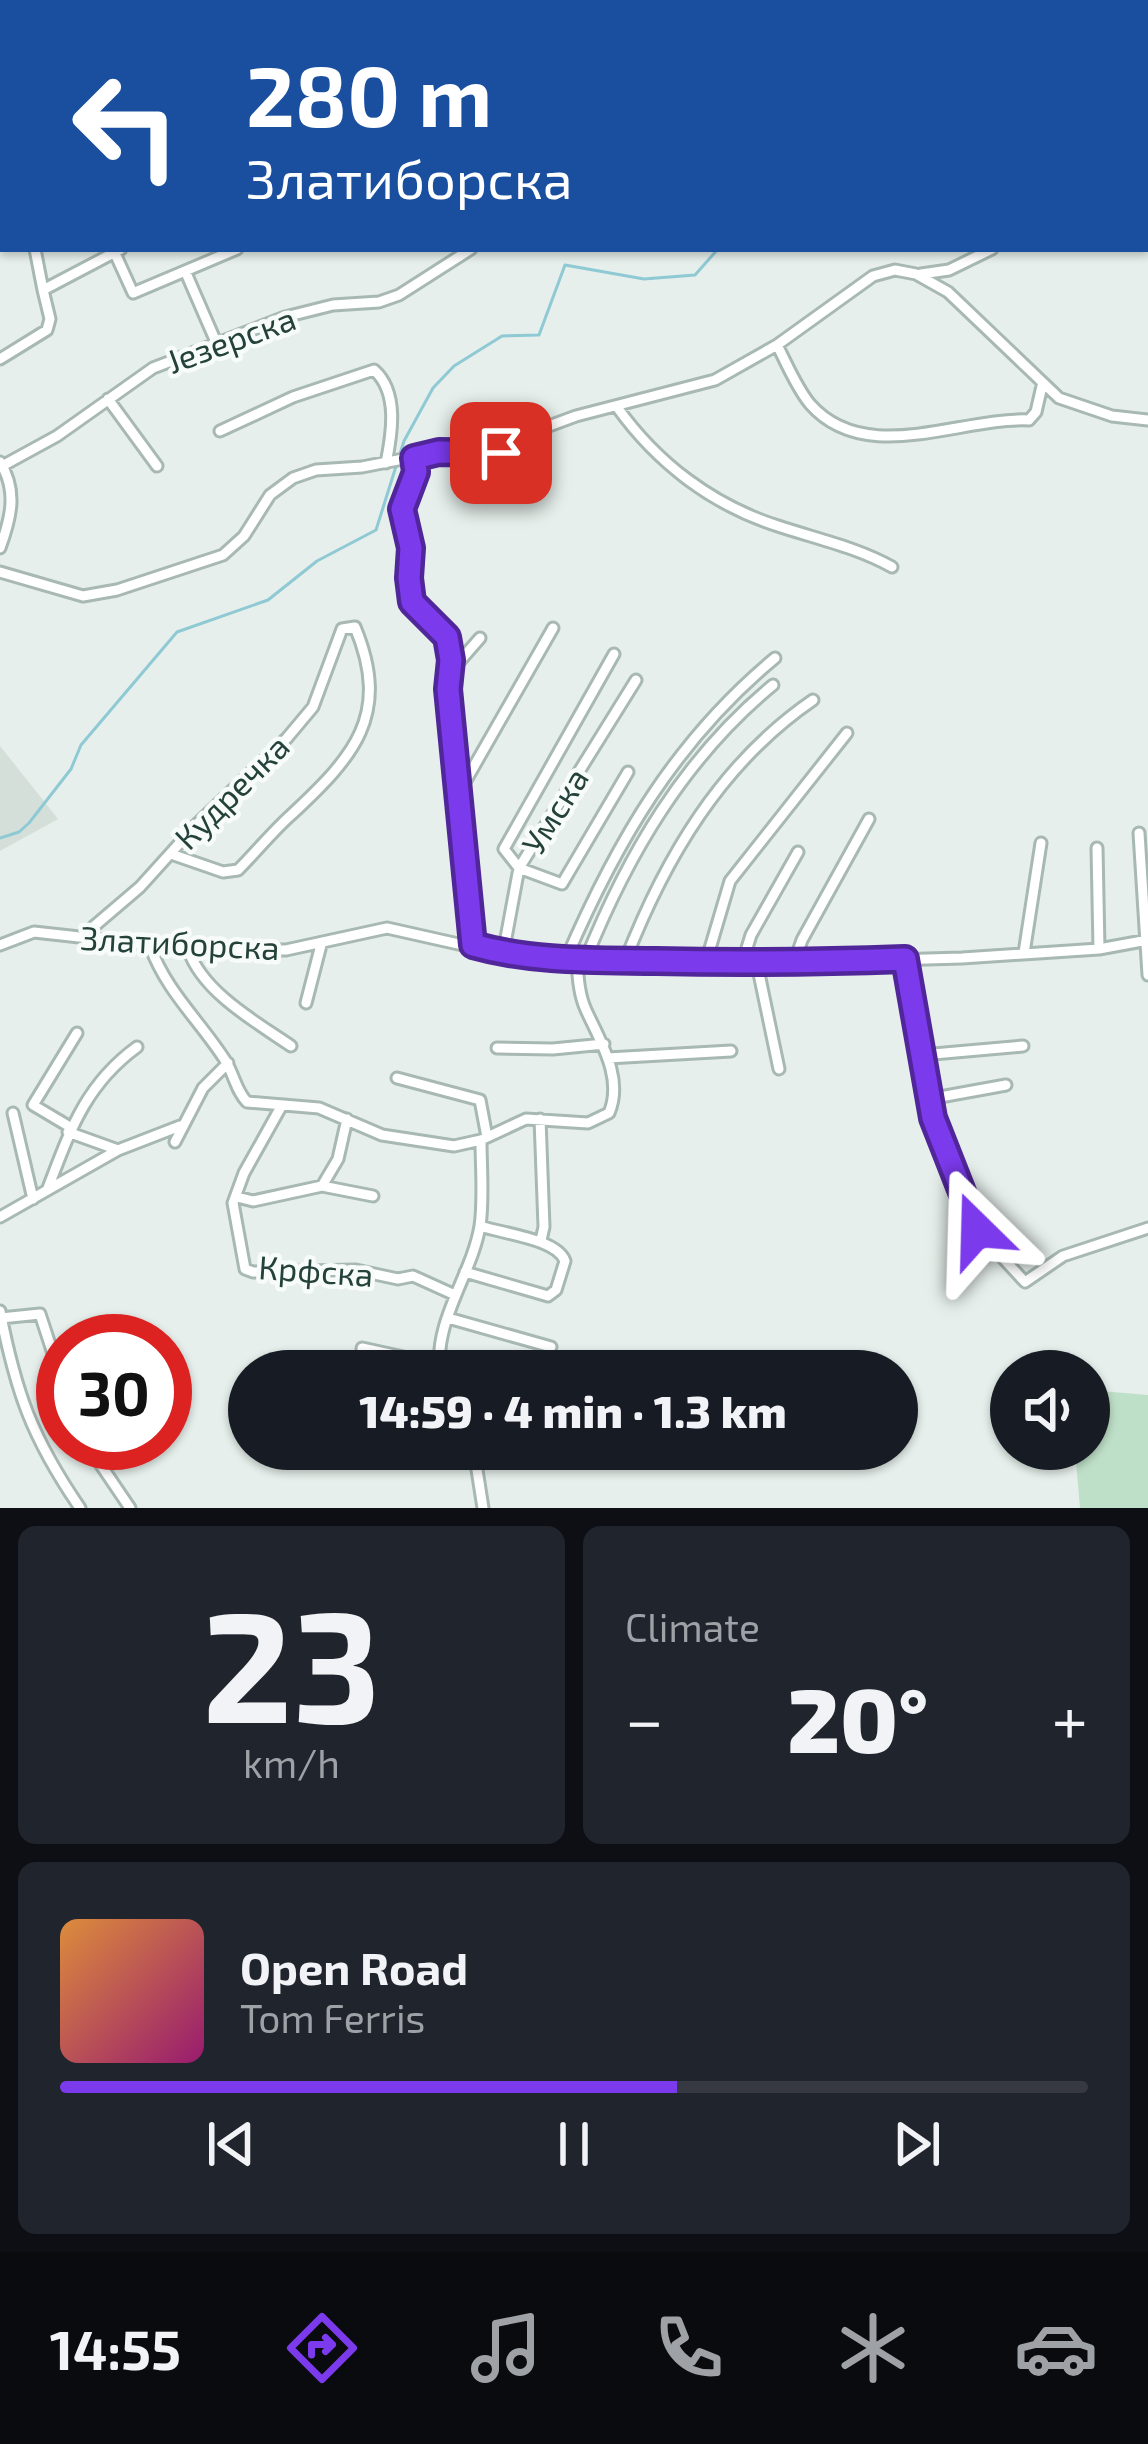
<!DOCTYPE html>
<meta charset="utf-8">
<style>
:root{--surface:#171b24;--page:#20242c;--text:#f1f3f6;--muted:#9ea1a6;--line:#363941;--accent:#7c3aed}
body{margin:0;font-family:"Exo 2",sans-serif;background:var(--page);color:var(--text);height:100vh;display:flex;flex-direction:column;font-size:45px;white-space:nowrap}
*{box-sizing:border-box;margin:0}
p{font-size:39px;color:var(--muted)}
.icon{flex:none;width:66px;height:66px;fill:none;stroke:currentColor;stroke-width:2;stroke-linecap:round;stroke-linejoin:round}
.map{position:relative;height:1508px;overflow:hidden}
.drawer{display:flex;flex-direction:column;gap:18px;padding:18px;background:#0d0f14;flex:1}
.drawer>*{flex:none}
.top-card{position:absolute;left:0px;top:0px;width:1149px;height:252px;box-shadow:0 3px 9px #0004;background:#1a4fa0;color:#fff;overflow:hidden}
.controls{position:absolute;left:990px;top:1350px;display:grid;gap:24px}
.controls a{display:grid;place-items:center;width:120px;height:120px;border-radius:50%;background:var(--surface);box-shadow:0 3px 9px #0004;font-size:60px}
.speed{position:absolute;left:36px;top:1314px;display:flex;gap:24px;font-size:60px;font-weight:700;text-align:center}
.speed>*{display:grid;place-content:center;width:156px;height:156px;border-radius:50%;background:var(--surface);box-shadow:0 3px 9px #0004;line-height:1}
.speed .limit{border:18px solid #d22;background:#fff;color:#111}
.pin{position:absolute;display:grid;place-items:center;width:102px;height:102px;color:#fff;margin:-51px;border-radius:24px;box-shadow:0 6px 18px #0006}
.me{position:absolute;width:132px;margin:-66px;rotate:338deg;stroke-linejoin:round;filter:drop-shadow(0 0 9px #0008)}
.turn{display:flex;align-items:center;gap:42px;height:252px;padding:0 48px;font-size:54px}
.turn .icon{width:156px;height:156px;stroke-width:2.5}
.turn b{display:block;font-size:84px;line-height:102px}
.big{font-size:90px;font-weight:800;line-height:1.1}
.drawer .card{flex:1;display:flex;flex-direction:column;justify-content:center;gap:18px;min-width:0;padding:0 42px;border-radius:18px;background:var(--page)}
.drawer .dial{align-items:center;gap:0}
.dial b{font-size:156px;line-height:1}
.song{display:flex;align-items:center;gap:36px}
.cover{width:144px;height:144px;border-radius:18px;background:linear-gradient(135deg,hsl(30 70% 55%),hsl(320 70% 35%))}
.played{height:12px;border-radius:6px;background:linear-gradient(90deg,var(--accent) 60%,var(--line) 60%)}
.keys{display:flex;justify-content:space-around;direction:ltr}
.heat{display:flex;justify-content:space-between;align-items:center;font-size:66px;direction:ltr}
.drawer .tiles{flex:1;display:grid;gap:18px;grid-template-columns:1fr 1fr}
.card:last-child{grid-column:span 2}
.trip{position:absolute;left:228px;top:1350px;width:690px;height:120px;border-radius:60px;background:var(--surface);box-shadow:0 3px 9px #0004;font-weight:800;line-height:120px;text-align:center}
.dock{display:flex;height:192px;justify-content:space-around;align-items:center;background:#090b0e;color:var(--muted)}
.dock .icon{width:84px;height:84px}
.dock .on{color:var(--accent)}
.dock b{font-size:54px;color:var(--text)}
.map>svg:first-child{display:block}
</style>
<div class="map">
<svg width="1148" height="1508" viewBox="0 0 1148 1508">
<rect width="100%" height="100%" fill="#e6efeb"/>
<path fill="#d4dfda" d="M0,746L58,819L0,851Z"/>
<path fill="#bfe0c8" d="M1089,1390L1148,1395V1508H1080L1075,1449H1089Z"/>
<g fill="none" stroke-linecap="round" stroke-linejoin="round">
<path stroke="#8ec9d4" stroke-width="3" d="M804,3L806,0
M0,838L19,832L29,823L71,769L81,745L177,632L268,600L317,561L376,530L404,441L433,388L454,366L502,336L539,335L565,265L644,279L695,275L718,249"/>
<g stroke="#a8b8b2" stroke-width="15">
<path id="minor" d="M296,2L305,3
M233,3L234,1
M411,3V0
M674,3V0
M0,59L3,57
M1146,185L1148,183
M35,249L43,290
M113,249L133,293L237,249
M186,273L216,342
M921,274L949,270L992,249
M777,345C787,364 796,387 810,404C865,467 960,417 1029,420L1036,412L1042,386
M0,359L47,330L50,319L43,290L121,249
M108,399L157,466
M617,407C657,463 712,505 778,526C817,539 856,547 892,567
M220,431L293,397L374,370C399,392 392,434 386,463
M414,458L415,472L402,509L411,548L408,578L413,601L447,637L451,660L448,689L473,945
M0,462C18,491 11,518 0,548
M4,465L57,436L153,368L285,317L333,305L379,302L399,295L471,249
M0,572L83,596L117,590L223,555L244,536L270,495L293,478L316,470L362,467L439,452L501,453L520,448L549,426L576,416L715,380L777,345L873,276L895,270L916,274L948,292L1059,398L1112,416L1148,420
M614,654L504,849L519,868L562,884L628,772
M452,670L480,638
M461,789L553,628
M1139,833L1148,975
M1097,848L1099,949
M85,939L92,928L140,887L196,825L287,738L313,707L342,629L355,627C392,716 353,757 291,815C272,832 256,852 238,870L223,872L171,854
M0,945L34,932L188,949L286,950L387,928L503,954L585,961L757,964L962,958L1099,949L1148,940
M150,946C166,991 200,1021 225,1060C234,1074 236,1091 247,1102L319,1108L382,1135L454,1146L481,1140L526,1119L588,1123L609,1113C624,1078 600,1041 586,1010C579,995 578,977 577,961
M188,949C202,992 256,1022 291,1046
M1024,953L1041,843
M503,954L519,868L636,680
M566,959C617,841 675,741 775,658
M905,959L933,1118L977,1230L1025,1282L1063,1256L1148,1228
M585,961C627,856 684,758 773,685
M625,961C665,858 721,763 813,700
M706,962L730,881L847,733
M794,963L802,940L869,819
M742,964L751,935L798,852
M757,964L779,1069
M306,1003L321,945
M497,1048L553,1049L604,1044
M922,1055L1023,1046
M608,1058L731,1051
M397,1078L480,1100L487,1137
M929,1099L1006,1085
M282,1105L244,1173L233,1203L245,1269L253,1272L356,1270L398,1279L413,1276L455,1295
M13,1113L33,1199
M540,1119L544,1227L541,1240
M70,1127L33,1105L77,1033
M68,1132L118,1150
M175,1142L203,1088L228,1063
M322,1186L338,1159L347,1119
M48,1188C70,1131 85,1085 137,1047
M237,1197L253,1201L322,1186L373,1196
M0,1217L118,1150L180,1126
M465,1272L548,1296L556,1290L565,1261C557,1239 504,1234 480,1226
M0,1311C16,1393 32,1438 80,1508
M1,1318L40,1314L63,1384
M448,1318L551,1347
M363,1371L362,1348L440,1365
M440,1371C434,1320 472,1274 480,1226C484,1199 481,1168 481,1140
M165,1396L170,1409
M86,1443L130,1508
M466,1449L475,1457L483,1508"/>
</g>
<use href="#minor" stroke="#fff" stroke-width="9"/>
</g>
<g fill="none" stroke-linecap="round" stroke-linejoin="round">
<g stroke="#51269a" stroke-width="30">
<path id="route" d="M501,453L439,452L414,458L416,472L402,509L411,548L409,578L412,602L447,637L451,660L448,689L473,945C533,962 595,960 656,961C739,963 822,962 905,959L933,1118L977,1230"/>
</g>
<use href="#route" stroke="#7c3aed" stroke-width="21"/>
</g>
<g text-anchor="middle" stroke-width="9" stroke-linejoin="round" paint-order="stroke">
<g font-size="33" fill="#24423a" stroke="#f7fbf9">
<text transform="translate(231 340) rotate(-20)" y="12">Језерска</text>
<text transform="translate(232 792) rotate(-45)" y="12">Кудречка</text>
<text transform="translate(555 811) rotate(-58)" y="12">Умска</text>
<text transform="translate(180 943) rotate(3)" y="12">Златиборска</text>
<text transform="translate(316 1271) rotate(4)" y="12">Крфска</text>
</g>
</g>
</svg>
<div class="controls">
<a><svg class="icon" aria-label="sound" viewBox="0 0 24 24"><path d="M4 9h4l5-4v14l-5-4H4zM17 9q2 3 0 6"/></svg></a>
</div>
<div class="speed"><div class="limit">30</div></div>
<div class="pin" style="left:501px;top:453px;background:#d93025"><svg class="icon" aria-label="arrive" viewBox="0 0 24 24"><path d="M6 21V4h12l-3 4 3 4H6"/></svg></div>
<svg class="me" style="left:977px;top:1230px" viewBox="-20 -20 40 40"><path d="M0-17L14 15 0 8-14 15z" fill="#7c3aed" stroke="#fff" stroke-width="4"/></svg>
<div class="trip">14:59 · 4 min · 1.3 km</div>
<div class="top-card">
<div class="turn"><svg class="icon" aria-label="left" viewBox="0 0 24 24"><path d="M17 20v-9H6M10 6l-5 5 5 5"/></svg><div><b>280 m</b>Златиборска</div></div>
</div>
</div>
<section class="drawer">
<div class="tiles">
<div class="card dial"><b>23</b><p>km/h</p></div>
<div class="card"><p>Climate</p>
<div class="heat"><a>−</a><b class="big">20°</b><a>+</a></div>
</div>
<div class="card">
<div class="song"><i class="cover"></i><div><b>Open Road</b><p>Tom Ferris</p></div></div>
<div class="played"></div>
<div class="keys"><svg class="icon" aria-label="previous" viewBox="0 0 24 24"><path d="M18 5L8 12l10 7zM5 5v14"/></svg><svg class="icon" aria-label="pause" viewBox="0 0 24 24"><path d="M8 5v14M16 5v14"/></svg><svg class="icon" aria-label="next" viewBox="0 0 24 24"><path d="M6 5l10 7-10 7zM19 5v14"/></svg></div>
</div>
</div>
</section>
<nav class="dock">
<b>14:55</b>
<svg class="icon on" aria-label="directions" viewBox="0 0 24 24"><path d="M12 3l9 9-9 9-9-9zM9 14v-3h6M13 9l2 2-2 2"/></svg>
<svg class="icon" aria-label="music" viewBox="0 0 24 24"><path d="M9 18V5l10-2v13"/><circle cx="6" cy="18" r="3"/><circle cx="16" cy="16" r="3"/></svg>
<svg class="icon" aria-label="phone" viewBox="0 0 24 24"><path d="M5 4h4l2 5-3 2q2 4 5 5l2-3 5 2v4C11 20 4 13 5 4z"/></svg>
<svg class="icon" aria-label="climate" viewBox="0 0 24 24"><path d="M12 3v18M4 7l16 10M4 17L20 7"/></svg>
<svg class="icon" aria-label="car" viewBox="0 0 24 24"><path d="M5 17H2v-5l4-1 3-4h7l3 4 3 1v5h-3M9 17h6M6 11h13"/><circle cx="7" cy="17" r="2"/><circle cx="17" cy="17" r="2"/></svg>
</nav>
